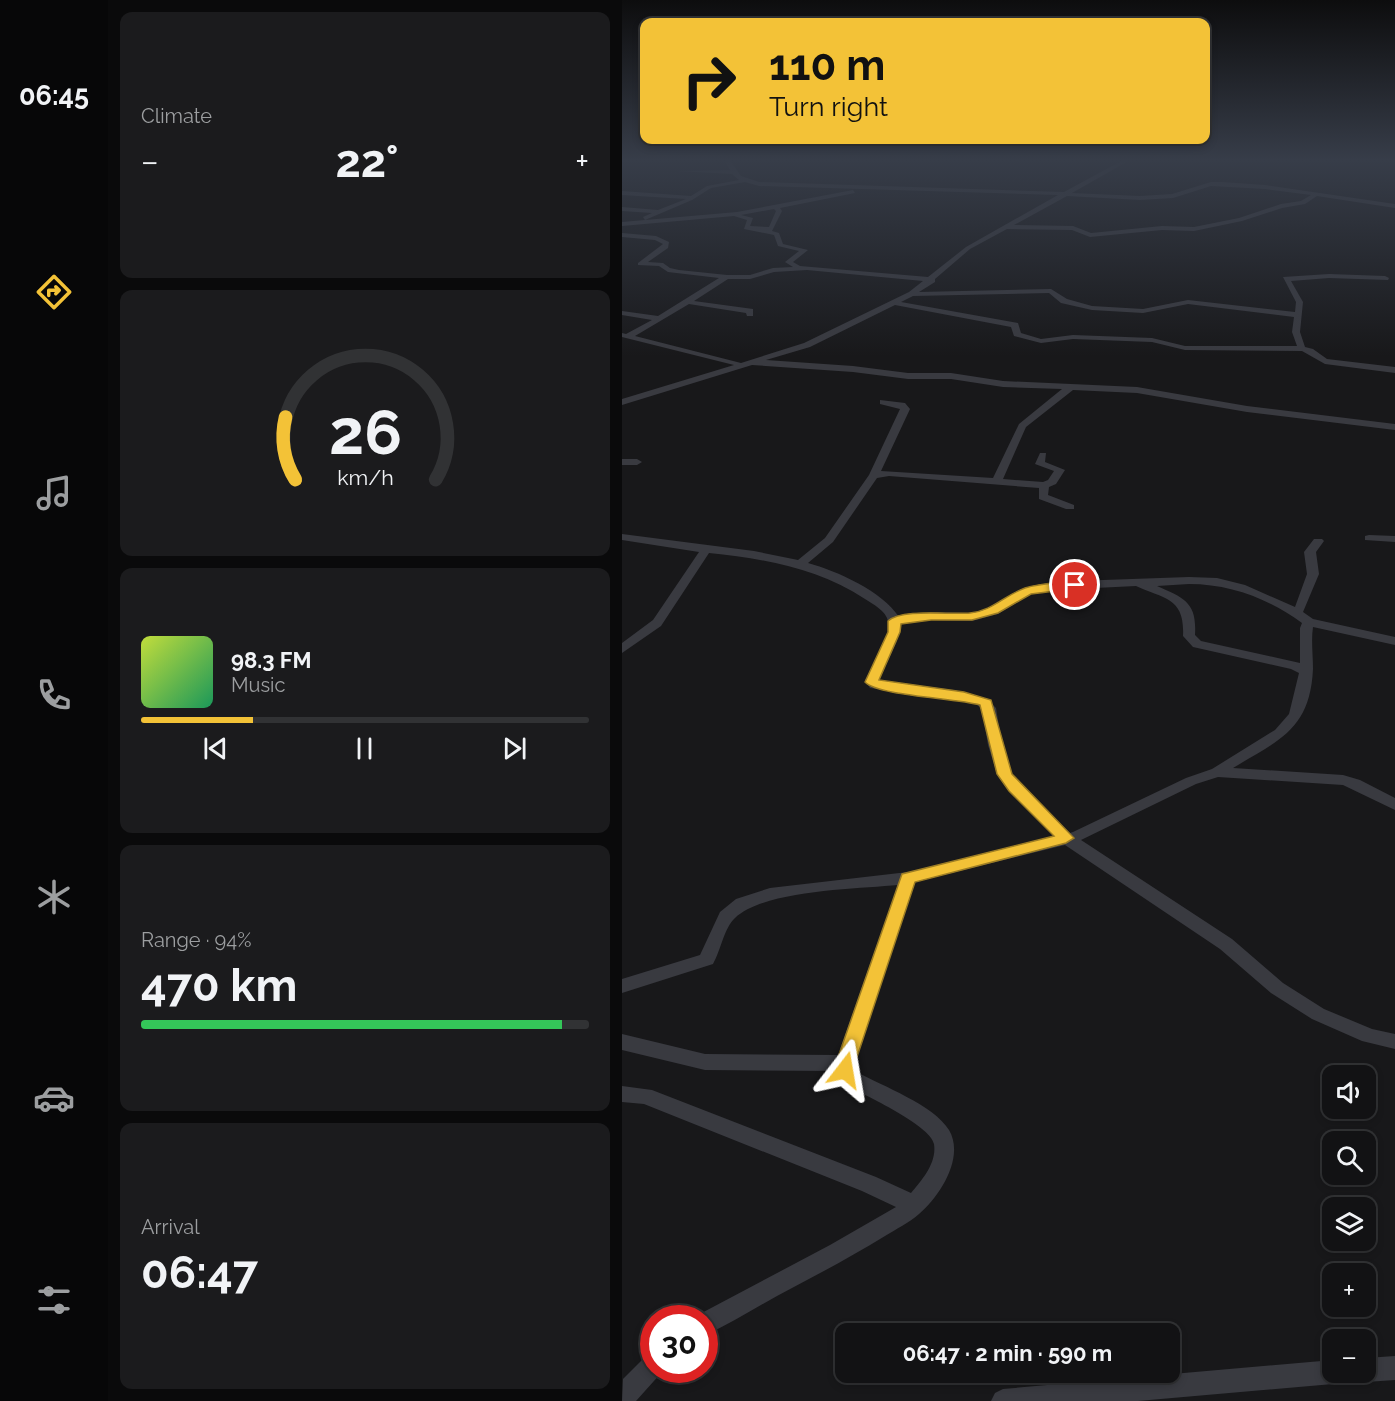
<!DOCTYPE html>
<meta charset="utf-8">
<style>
:root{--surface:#121214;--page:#1b1b1d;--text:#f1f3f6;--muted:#9c9ea0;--line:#313234;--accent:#f3c237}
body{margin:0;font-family:Raleway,sans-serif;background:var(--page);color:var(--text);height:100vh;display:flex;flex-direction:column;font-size:22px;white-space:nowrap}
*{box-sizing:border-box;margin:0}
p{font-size:20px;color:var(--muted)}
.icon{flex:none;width:33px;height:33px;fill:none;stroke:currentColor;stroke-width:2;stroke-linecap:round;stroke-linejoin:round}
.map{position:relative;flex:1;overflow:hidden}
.drawer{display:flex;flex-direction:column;gap:12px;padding:12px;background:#0a0a0b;width:514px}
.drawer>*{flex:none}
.top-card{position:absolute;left:18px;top:18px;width:570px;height:126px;border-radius:12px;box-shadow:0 3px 9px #0003,0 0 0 2px var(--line);background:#f3c237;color:#111;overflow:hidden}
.fabs{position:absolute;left:700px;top:1065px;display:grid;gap:12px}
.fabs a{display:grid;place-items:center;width:54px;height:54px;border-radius:12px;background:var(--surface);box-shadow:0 3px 9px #0003,0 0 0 2px var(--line);font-size:30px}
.speed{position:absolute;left:18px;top:1305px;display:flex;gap:12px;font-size:30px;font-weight:700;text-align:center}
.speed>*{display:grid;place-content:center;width:78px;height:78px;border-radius:50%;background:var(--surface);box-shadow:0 3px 9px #0003,0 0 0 2px var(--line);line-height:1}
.speed .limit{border:9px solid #d22;background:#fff;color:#111}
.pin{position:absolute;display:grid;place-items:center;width:51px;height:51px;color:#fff;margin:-26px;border:3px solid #fff;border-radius:50%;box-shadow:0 2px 6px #0007}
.me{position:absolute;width:66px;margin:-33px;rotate:14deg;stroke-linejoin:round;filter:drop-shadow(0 0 4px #0008)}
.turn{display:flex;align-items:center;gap:21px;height:126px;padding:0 30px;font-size:27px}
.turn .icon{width:78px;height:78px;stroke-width:2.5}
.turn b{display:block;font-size:42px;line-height:51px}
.big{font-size:45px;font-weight:700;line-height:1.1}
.drawer .widget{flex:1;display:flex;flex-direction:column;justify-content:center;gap:9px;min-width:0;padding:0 21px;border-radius:12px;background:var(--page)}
.drawer .dial{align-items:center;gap:0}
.dial svg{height:156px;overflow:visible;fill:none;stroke:var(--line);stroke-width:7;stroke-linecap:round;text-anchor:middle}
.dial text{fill:var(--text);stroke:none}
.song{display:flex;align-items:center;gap:18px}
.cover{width:72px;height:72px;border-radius:9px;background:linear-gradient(135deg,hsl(70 70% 55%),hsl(150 70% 35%))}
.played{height:6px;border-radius:3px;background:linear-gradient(90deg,var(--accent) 25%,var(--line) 25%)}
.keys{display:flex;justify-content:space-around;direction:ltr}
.heat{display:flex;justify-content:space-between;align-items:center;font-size:33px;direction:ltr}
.charge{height:9px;border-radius:4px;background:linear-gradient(90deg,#34c759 94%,var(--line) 0)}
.trip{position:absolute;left:213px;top:1323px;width:345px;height:60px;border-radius:12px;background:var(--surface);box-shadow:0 3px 9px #0003,0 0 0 2px var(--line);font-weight:700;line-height:60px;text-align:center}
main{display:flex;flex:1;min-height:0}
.tab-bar{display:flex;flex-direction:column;width:108px;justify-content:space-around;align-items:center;background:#070708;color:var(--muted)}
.tab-bar .icon{width:42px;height:42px}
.tab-bar .selected{color:var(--accent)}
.tab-bar b{font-size:27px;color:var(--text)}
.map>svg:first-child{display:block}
</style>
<main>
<nav class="tab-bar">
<b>06:45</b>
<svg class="icon selected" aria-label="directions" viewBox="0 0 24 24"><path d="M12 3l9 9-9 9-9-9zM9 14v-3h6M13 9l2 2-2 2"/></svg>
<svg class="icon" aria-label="music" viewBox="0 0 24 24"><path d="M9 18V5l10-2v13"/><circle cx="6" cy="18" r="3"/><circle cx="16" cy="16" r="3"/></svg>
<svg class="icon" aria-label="phone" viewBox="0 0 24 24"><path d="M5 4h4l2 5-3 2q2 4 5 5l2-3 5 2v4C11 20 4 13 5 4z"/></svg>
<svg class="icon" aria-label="climate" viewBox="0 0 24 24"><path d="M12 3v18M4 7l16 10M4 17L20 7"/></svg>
<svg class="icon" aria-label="car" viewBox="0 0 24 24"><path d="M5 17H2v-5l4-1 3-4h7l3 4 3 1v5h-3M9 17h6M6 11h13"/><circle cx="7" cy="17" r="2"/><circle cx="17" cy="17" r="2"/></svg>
<svg class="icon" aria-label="filters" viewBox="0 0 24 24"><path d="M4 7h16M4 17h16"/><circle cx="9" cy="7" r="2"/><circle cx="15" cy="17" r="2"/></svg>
</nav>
<section class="drawer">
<div class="widget"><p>Climate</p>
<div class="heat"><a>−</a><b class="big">22°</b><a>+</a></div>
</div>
<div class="widget dial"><svg viewBox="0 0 100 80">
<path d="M14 69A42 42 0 1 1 86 69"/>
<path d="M14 69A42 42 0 0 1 9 37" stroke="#f3c237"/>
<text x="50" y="56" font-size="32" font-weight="700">26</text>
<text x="50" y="72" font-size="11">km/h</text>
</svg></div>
<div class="widget">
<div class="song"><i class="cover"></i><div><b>98.3 FM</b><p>Music</p></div></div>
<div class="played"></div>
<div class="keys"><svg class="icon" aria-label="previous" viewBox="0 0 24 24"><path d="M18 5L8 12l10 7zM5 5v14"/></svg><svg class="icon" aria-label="pause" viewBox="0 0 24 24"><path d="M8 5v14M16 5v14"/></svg><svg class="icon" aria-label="next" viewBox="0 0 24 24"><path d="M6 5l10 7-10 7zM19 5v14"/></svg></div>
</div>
<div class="widget"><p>Range · 94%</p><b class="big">470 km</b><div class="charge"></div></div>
<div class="widget"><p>Arrival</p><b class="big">06:47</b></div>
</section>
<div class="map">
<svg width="773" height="1401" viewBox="0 0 773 1401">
<rect width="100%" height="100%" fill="#18181a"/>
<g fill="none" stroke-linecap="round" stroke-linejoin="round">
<path fill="#393a40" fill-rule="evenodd" d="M102,160H108L119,176L137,182L442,192L501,160H508L450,193L518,196L550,194L589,182H600L643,185L773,204V208L695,196L683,204L660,208L620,221L572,231L540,230L468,237L450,230L385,229L348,249L313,279V282L297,292L429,289L445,299L470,306L521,309L566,300L673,312L674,302L661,277L707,274L763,276L767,278L766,280L707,278L669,281L681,302L678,332L683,347L691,349L705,359L773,367V373L703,364L680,351L563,350L530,342L451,339L419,343L392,336L389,327L273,305L188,347L144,360L231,366L286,373H329L381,381L515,387L625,406L773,424V430L625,412L515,393L451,390L404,427L381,479L421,482L426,480L432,471L413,464L418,453H424L423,462L443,470L434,484L427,487L426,495L452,505V509H444L417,499V488L267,476L255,478L211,542L186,563C215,571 260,591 277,617L309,612L350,613L368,608L406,587L453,581L567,577L595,578L623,585L673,607L685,574L682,552L692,539H700L702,541L694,552L697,574L681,612L691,619L773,637V645L691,627C689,640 691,655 691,669C688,730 657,740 611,768L721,775L738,780L773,798V810L721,785L596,777L574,784L459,840L610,939L661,983L702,1009L750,1029L773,1034V1049L740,1041L690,1019L649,993L598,949L443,845L293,882L232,1063L235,1072C260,1086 312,1105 327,1130C343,1157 318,1196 297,1214C287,1223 274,1229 263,1236C227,1258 191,1277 155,1296C131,1309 107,1325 82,1335V1318H73L74,1316L208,1245L274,1207L240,1191L22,1104L0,1102V1086L30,1090L254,1177L289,1193C300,1180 315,1163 312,1144C309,1125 237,1092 219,1083L215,1071L83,1070L0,1050V1034L83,1054L216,1055L276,885C235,889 142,890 113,918C102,928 99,950 91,964L0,993V979L78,955L98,912L114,899L148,888L286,872L433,836L387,791L375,774L366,745L360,709L355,705L332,698L248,688L243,680C252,664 270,640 266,621C264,611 251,604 243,599C196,568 143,559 87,553L39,626L0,653V643L31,620L77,552L0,540V534L132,551L176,560L203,538L247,475L278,409L258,404V400L283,403L288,409L259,471L371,478L397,424L440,389L381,387L329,379H286L231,372L130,365L0,405V399L112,365L0,337V333L4,334L30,320L0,315V311L36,316L97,278L46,272L37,266L16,265V263L41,244L33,240L0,237V233L34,236L47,242L46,248L26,262L41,263L48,268L57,270L105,275H128L151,268L171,267L163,262L177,251L156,246L152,235L122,229L125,220L112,216L0,226V222L115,212L231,190L233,193L158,208L160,211L150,231L157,233L161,244L186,250L171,262L178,266L306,277L344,247L436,195L137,186L123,182L89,188L70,200L23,220L21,217L30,213L0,211V207L36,210L64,199L0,195V191L69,196L85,186L117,180L110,174L54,171L108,170ZM589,186L643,189L689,195L679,201L659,204L617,218L572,227L540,226L469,233L451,226L392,225L445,196L518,200L551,198ZM152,209L154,211L147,227L128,226L131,218L119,215ZM185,270L301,281L287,292L182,343L119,363L13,336L67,304L124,313L125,316H131V309L72,301L106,279H128L152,272ZM427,293L439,303L470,310L521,313L566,304L672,317L670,332L675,346H563L530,338L451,335L419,339L399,333L396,323L279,302L291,296ZM567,584C609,584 647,599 680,623L678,628V663L579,641L573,635C575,602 562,598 535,586ZM514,586C543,599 563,598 561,636L571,647L669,669L677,673L667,714L653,730L590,769L564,778L451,832L448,833L397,785L389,773L380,745L374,708L365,699L332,690L257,680L275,641L278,624L309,620L350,621L376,614L409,594L453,589Z
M0,459H15L20,462L15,465H0Z
M747,535L773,536V542L743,540V536Z
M32,1353V1370H41L40,1372L14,1401H0L1,1379L24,1356Z
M773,1356V1380L744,1382L736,1378L733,1372H744V1358Z
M711,1360V1372H723L719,1380L711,1384L516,1401H369L373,1393L381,1389Z"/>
</g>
<linearGradient id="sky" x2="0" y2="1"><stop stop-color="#0d0d0e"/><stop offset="0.45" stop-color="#373d49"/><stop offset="1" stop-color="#373d49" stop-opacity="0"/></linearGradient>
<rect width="773" height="356" fill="url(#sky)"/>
<path fill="#f3c237" stroke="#9e7e24" stroke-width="1.5" d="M453,581L458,582V588L409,594L376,613L350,620H309L279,624L278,632L257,680L342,692L369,700L390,774L452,838L444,843L293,882L233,1063L230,1076L223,1078L216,1076L214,1063L280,874L432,836L387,791L375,774L358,705C334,698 256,696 243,682L266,632V621C280,608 329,615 348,613C370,611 383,595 403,588C418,583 438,583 453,581Z"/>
</svg>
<div class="fabs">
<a><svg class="icon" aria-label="sound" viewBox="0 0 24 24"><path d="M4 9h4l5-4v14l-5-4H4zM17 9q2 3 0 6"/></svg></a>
<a><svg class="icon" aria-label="search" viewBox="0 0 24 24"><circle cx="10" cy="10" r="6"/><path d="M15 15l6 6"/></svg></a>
<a><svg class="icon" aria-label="layers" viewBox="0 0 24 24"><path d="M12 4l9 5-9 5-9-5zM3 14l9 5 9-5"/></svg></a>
<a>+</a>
<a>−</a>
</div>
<div class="speed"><div class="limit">30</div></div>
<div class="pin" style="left:453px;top:585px;background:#d93025"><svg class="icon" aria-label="arrive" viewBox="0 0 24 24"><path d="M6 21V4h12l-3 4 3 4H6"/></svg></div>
<svg class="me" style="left:223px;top:1070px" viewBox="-20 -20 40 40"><path d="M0-17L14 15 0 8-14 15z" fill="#f3c237" stroke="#fff" stroke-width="4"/></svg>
<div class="trip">06:47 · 2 min · 590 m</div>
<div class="top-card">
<div class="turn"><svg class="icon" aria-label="right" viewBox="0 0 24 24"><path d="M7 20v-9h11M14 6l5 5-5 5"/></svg><div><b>110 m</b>Turn right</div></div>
</div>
</div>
</main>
